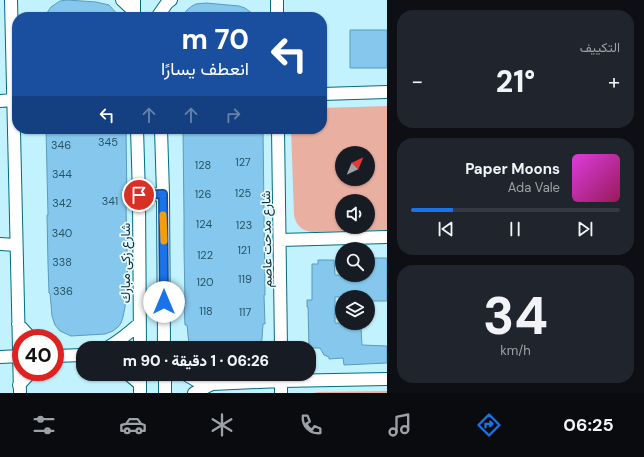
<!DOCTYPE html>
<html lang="ar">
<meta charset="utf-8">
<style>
:root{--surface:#171b24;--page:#20242c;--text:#f1f3f6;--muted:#9ea1a6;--line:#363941;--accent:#1a73e8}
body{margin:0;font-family:"DM Sans",Vazirmatn,sans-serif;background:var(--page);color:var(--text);direction:rtl;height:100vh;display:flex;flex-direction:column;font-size:15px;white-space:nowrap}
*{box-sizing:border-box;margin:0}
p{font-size:13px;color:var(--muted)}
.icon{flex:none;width:22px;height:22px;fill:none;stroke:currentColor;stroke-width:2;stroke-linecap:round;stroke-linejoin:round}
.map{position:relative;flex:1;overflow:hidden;direction:ltr}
.details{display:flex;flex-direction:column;gap:10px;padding:10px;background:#0d0f14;width:257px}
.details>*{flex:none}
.banner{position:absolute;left:12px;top:12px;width:315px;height:122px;border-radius:16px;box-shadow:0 1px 3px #0004;direction:rtl;background:#1a4fa0;color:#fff;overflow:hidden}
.needle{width:26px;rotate:44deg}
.tools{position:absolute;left:335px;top:146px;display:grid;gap:8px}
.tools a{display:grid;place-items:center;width:40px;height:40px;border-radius:50%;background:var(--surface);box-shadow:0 1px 3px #0004;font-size:20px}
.speed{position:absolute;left:12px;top:329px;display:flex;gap:8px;font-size:20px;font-weight:700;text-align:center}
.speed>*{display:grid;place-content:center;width:52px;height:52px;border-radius:50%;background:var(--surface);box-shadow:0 1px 3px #0004;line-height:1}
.speed .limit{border:6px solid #d22;background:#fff;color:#111}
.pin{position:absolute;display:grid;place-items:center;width:34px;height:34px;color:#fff;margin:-17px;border:2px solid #fff;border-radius:50%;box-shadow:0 1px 4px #0007}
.me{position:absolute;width:44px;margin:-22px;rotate:0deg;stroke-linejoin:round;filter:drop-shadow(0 0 3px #0008)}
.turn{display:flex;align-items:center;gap:14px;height:84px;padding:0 12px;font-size:18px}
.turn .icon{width:52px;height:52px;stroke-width:2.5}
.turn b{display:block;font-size:28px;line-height:34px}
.lanes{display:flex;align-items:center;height:38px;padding:0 12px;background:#0003;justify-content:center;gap:20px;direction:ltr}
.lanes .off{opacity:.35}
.big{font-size:30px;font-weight:800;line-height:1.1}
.details .widget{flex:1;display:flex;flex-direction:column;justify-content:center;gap:6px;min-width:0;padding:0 14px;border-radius:16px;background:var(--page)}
.details .dial{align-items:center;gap:0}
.dial b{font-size:52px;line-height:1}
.song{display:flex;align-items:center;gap:12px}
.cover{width:48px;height:48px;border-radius:6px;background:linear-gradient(135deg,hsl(300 70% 55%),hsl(330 70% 35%))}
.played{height:4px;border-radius:2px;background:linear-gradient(90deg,var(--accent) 20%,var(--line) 20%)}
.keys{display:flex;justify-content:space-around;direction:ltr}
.heat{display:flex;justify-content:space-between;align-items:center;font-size:22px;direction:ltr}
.trip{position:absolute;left:76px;top:341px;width:240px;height:40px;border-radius:16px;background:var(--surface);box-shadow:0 1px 3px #0004;font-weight:800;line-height:40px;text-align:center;direction:rtl}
.dock{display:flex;height:64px;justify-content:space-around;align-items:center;background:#090b0e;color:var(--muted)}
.dock .icon{width:28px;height:28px}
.dock .active{color:var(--accent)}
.dock b{font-size:18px;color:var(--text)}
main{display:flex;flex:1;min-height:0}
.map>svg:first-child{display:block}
</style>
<main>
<section class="details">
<div class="widget"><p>التكييف</p>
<div class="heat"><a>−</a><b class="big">21°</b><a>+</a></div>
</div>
<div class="widget">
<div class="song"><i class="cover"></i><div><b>Paper Moons</b><p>Ada Vale</p></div></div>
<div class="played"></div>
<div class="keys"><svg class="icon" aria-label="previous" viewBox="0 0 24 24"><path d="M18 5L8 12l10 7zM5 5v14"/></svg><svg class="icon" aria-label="pause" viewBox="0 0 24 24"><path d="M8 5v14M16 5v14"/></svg><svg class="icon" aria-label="next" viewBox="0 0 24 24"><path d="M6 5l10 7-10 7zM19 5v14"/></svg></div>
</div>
<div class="widget dial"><b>34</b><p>km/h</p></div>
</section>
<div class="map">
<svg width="387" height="393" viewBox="0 0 387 393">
<rect width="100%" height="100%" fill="#c2f2fe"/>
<path fill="#e9afa0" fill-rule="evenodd" d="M387,106V230L311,232C301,230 296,225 294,215L291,129H322V108ZM342,153H368V179H342ZM342,201H368V227H342Z
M387,391V393H313L318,392Z"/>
<path fill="#85c7ed" stroke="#599bbf" d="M67,0L96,2L109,5L120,17H44L51,7L60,1Z
M206,3L239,6L245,8L257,17H182L187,10L192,6L196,4Z
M350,30H387V68H350Z
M46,129H126L127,205H126L128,292L126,293L125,307L123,317L121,323L118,327L113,331L105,334L71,336L60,331L55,325L52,316L50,293H49L48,264L47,215H48Z
M217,129V130L263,129L265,295H264L265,324H263L262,339L261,348H190L189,344L187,325H185L184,304H185L184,247V217L183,130Z
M368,258H387V301H368V297H335V323H356V328H361L362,345L387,346V363L344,365L343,358L329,359V357L324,355L320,348H309L308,307H307V300H312V264H318V260H334L335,275H368Z"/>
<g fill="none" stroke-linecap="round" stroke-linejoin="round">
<g stroke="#006c7e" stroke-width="14">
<path id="minor" d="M11,0L20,393
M122,0L134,11
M134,0V17
M277,0V17
M158,16L167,3L171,0
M322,94L387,92
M0,101L13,100
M137,129L139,195L140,348
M161,129L163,194L164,348
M278,129L281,348
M139,195L163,194
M280,240L387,237
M0,244L16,245
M18,324L31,338
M107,348C119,341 129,333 139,324
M55,356L83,355
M0,357L21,356
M128,374L140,384
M140,374V393
M165,374V393
M185,374L197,381L212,384L281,381L387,379
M281,374V393
M19,385L31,372
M194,393L212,384"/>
</g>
<use href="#minor" stroke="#fff" stroke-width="12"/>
</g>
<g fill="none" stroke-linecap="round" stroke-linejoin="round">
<g stroke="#114b97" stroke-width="10">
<path id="route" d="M139,195L163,194L164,302"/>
</g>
<use href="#route" stroke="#1a73e8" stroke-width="7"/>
<path stroke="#f59e0b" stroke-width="7" d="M163,215L164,241"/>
</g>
<g text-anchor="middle" stroke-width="3.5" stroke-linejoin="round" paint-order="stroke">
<g font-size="11" fill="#265463">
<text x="108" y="146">345</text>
<text x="61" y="149">346</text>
<text x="243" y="166">127</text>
<text x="203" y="169">128</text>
<text x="62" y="178">344</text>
<text x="243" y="197">125</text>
<text x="203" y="198">126</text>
<text x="110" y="205">341</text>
<text x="62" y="207">342</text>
<text x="204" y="228">124</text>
<text x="244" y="229">123</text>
<text x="62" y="237">340</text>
<text x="244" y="254">121</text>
<text x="205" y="259">122</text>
<text x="62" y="266">338</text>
<text x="245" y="283">119</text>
<text x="205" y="286">120</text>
<text x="63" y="295">336</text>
<text x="206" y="315">118</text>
<text x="245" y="316">117</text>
</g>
<g font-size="13" fill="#072d35" stroke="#e9f9fd">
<text transform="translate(266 239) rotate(-91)" y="5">شارع مدحت عاصم</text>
<text transform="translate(125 263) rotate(-90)" y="5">شارع زكى مبارك</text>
</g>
</g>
</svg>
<div class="tools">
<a><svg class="needle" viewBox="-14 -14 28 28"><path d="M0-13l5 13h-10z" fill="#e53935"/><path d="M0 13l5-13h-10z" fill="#9ea1a6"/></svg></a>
<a><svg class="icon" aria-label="sound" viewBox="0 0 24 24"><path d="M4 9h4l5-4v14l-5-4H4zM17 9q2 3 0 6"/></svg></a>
<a><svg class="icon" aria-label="search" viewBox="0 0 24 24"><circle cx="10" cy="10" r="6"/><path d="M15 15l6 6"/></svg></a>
<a><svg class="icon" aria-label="layers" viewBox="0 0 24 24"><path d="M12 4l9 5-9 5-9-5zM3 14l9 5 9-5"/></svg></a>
</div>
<div class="speed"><div class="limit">40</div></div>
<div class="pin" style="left:139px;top:195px;background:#d93025"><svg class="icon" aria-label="arrive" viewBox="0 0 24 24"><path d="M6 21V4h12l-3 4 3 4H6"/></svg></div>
<svg class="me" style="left:164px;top:302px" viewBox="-20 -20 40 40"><circle r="19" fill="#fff"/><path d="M0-13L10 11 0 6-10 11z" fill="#1a73e8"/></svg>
<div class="trip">06:26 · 1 دقيقة · 90 m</div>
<div class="banner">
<div class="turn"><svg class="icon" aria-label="left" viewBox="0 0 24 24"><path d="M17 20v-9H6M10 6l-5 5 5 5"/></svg><div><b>70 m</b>انعطف يسارًا</div></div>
<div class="lanes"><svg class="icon" aria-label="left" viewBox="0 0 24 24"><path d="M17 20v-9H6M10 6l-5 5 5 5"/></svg><svg class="icon off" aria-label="ahead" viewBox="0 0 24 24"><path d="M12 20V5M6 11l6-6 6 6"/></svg><svg class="icon off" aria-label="ahead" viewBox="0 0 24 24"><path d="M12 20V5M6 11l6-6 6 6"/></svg><svg class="icon off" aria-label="right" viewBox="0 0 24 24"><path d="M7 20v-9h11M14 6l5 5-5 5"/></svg></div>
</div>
</div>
</main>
<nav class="dock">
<b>06:25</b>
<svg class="icon active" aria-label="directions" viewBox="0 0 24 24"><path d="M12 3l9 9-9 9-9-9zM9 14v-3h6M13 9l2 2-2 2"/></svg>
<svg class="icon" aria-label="music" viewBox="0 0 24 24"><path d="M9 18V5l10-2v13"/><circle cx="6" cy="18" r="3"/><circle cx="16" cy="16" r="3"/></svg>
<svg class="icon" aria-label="phone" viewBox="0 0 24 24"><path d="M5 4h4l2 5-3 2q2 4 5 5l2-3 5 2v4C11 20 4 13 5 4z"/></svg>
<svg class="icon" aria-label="climate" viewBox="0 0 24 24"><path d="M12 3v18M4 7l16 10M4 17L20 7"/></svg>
<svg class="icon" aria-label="car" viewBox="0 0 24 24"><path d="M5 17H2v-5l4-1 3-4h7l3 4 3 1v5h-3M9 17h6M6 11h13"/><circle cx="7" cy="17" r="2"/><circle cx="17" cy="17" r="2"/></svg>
<svg class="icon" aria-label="filters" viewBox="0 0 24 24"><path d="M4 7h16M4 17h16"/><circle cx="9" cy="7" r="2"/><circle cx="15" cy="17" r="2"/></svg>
</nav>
